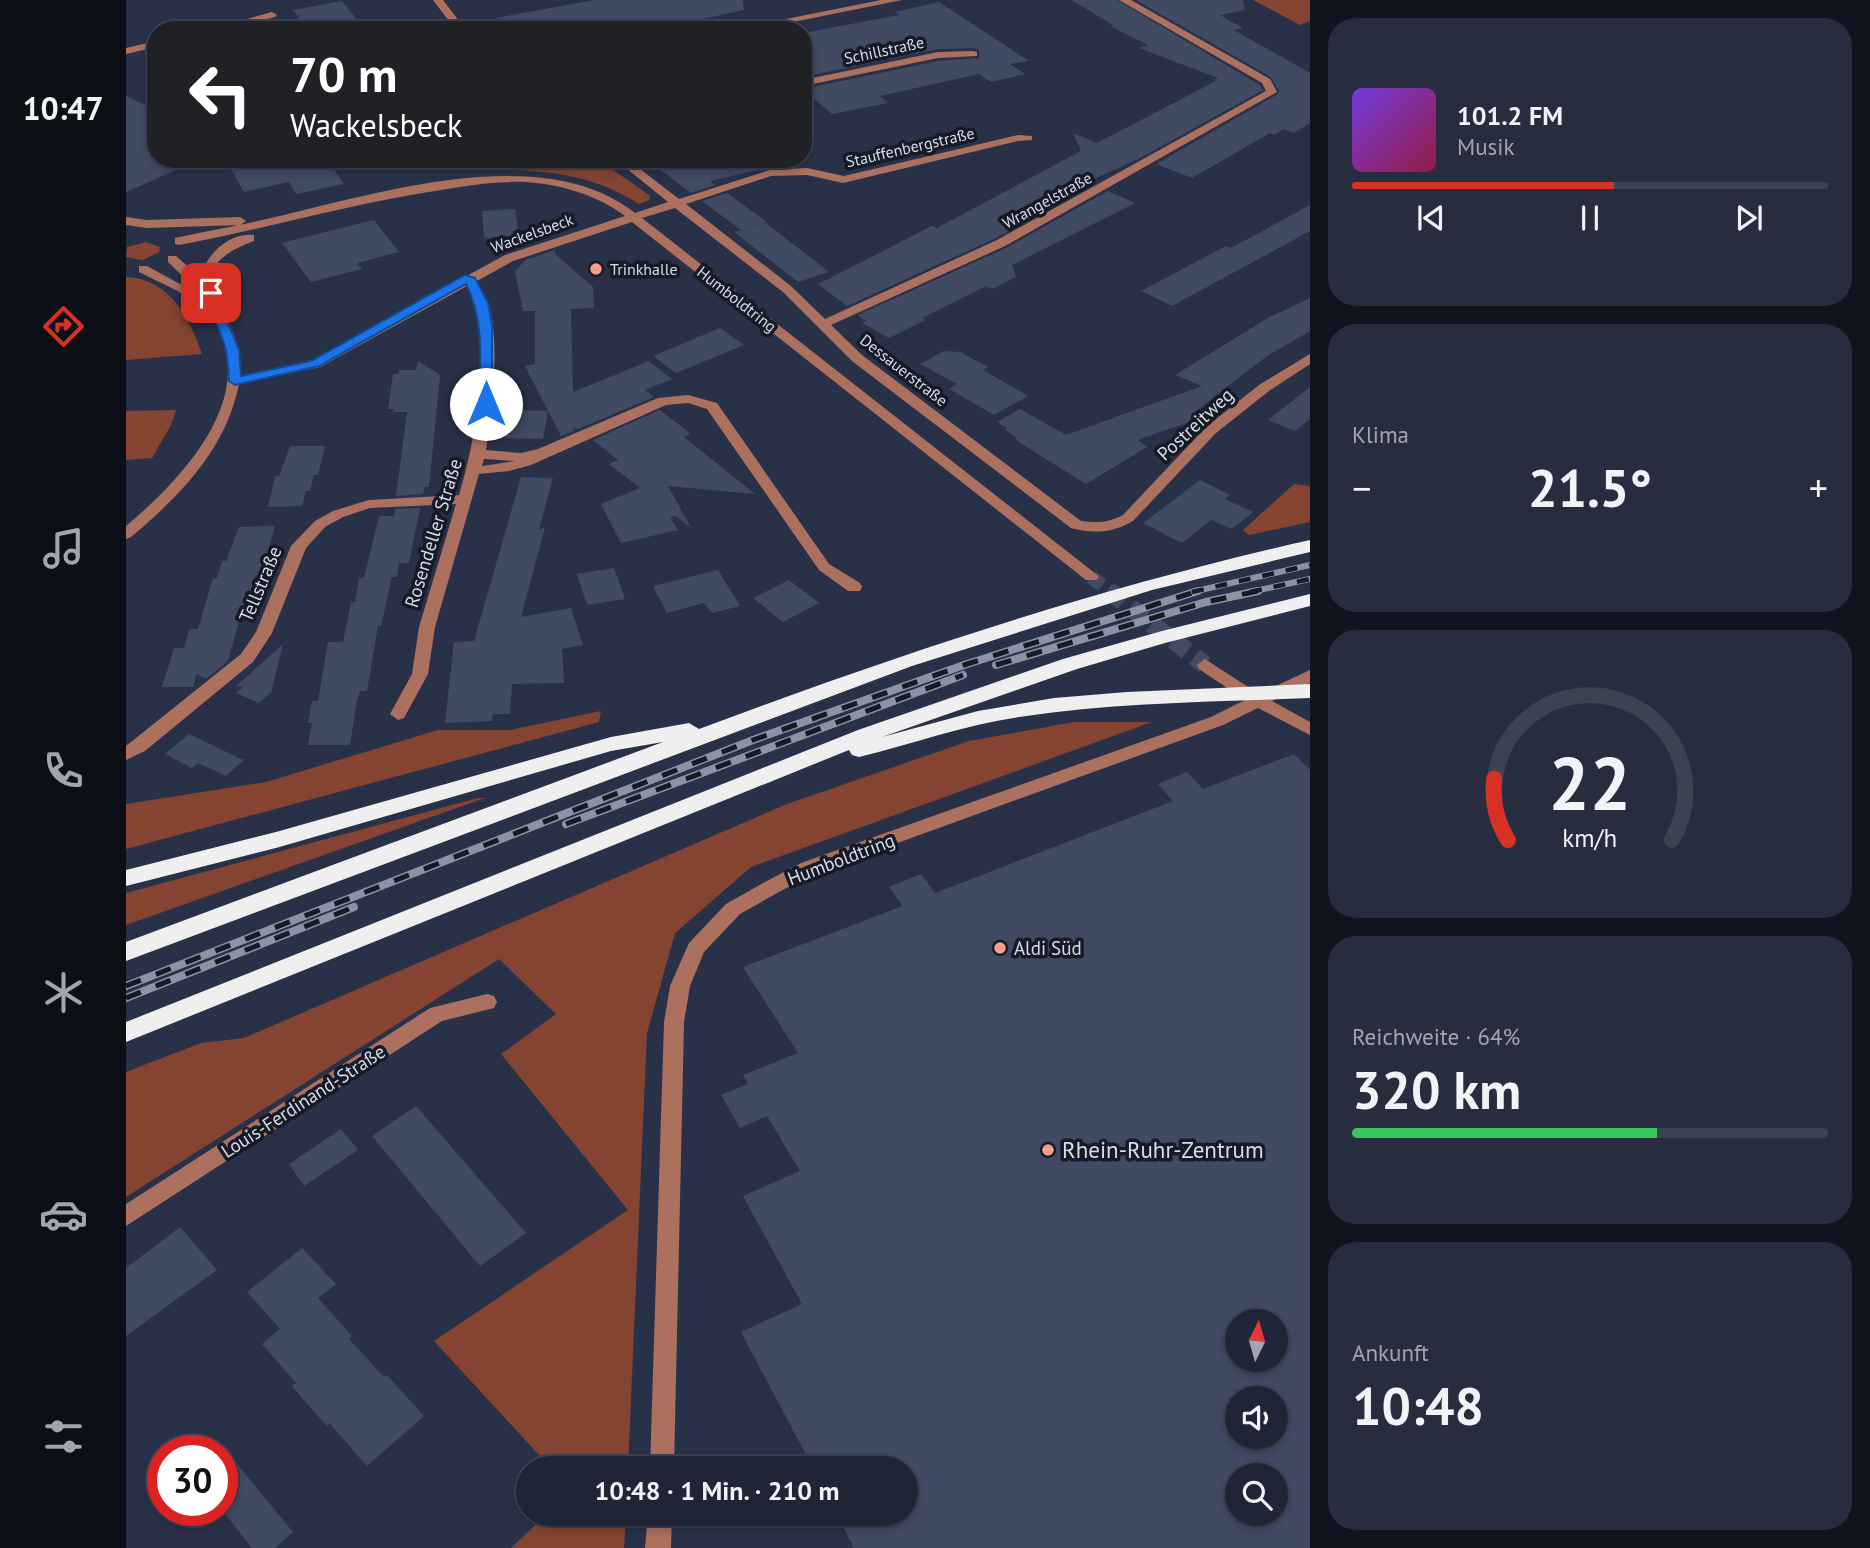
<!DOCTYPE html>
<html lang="de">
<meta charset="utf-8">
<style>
:root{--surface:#1f2537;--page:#272d3f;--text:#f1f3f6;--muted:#a1a5ad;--line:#3c4252;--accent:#d93025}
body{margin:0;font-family:"PT Sans",sans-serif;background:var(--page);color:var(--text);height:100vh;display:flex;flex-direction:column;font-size:26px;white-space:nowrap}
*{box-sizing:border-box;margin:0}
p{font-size:23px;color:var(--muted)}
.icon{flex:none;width:38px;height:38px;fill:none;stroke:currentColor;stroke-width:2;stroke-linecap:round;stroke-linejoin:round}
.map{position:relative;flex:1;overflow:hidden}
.side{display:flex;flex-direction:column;gap:18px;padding:18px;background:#11141e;width:560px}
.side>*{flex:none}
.banner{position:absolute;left:21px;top:21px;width:665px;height:147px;border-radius:28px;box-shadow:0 4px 10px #0003,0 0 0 2px var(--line);background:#202124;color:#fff;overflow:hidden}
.needle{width:46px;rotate:5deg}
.fabs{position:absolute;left:1099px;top:1309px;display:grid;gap:14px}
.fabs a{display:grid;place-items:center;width:63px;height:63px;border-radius:50%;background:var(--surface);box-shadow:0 4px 10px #0003,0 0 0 2px var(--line);font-size:35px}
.speed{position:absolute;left:21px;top:1435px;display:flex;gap:14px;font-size:35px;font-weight:700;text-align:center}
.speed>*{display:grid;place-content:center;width:91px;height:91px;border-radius:50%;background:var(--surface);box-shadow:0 4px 10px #0003,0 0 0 2px var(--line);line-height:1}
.speed .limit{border:10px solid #d22;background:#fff;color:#111}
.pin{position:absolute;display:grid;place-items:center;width:60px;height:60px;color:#fff;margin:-30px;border-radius:14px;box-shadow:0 4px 10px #0006}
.me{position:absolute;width:77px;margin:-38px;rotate:0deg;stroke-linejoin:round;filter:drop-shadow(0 0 5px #0008)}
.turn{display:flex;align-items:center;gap:24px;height:147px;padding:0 28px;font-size:32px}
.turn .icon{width:91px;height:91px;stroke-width:2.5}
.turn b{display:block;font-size:49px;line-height:60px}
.big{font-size:52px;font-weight:800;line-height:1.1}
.side .card{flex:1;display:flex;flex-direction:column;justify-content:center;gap:10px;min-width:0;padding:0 24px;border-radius:28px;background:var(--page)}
.side .dial{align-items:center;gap:0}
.dial svg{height:182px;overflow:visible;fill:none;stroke:var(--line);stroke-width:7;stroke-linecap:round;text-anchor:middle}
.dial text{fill:var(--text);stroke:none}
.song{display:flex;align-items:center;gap:21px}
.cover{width:84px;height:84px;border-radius:10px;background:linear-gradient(135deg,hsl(260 70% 55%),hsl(340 70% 35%))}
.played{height:7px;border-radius:4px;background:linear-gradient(90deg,var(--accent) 55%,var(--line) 55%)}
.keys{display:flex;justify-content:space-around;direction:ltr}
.heat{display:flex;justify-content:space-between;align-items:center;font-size:38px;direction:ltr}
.charge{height:10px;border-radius:5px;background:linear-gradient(90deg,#34c759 64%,var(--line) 0)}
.trip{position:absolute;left:390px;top:1456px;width:402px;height:70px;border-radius:35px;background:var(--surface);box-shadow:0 4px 10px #0003,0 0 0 2px var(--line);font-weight:800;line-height:70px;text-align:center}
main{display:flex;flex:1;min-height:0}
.dock{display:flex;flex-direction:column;width:126px;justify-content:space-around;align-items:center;background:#0c0f16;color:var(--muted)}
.dock .icon{width:49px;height:49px}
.dock .current{color:var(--accent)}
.dock b{font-size:32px;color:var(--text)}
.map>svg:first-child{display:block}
</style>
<main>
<nav class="dock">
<b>10:47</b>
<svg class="icon current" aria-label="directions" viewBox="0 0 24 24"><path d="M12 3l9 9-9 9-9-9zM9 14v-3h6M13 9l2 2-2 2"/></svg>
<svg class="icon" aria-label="music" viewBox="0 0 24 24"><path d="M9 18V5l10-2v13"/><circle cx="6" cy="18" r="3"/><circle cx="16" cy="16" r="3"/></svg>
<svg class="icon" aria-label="phone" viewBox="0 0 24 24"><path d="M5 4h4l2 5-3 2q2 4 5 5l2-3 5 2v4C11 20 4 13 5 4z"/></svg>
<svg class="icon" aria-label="climate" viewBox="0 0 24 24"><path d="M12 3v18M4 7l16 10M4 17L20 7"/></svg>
<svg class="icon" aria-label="car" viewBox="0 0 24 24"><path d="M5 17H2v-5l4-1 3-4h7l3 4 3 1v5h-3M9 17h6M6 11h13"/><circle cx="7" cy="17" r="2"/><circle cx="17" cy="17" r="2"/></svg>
<svg class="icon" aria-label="filters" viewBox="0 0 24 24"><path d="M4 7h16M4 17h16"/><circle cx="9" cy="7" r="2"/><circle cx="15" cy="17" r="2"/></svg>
</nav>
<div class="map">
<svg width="1184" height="1548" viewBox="0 0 1184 1548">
<rect width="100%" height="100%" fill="#293149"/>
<path fill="#854432" d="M1127,0H1184V21L1174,25Z
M394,159H472L524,196L523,200L513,204C461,170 408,170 348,169Z
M20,242L34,247L33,252L17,260L0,257L1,247Z
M0,277C44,279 63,317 76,354L0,360Z
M50,410L45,425L26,458L0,460V411Z
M1168,484L1184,486V522L1123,535L1117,530Z
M475,711L473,722L0,849V804L140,782L312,730H384Z
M948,722H1026L625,867L549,933L521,1033L502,1468H425L308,1341L502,1210L375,1054L430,1014L373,959L0,1197V1072L75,1043L118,1038L661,804L843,741Z
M352,798H359L0,925V893Z
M421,1514H500L498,1548H385Z"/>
<path fill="#404a63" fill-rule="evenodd" d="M468,0H617L618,10L526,30H372L370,18Z
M945,0H991L1134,85L1137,90L1014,158L961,182L967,184L870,238L721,306L692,284L806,226L811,228L955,151L947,133L971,143L1090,81L1088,80L1092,78L1013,48L1022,45L984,26L987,25Z
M1010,0H1117L1119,10L1094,15L1117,28L1108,30L1184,73V123L1168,133L1158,129L1148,135L1144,133L1066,178L1030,164L1152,94L1153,91L1145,77Z
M216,1L239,30H182L167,10Z
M813,2L903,61L884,64L899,74L865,82L853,74L754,96L762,103L706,114L677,89L812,61L853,58V50L848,48L812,49L677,77V33L773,15L769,12Z
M0,96L30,110V159H75L0,192Z
M99,159H201L218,184L170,194L163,182L118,192Z
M520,159H636L637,169L584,181L589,185L565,193Z
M982,191L1009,203L886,265L890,277L866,289L860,286L796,318L799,320L763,338L736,323L740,321L732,315L880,248Z
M601,193L641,222L615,230L576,201Z
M1184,205V231L1046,306L1015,291L1100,246L1105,248Z
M389,209L393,236L358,238L356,211Z
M248,220L273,252L231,263L236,269L185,282L156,243Z
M640,223L703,272L672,282L608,232Z
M429,250V254L467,287L468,308L445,309L447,392L523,361L546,379L519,390L528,397L452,429L447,427L448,431L435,436L422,411L417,439L375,438L382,410L422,411L399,366L409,364V311H397L389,272L399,260Z
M1184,298V331L1141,356L1066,414L1074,418L1012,440L1021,447L960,484L891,441L890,437L879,430L881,428L871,422L894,409L940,435L1076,386L1049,375L1142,318Z
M594,328L618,345L550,373L527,356Z
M818,351L834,352L862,367L857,370L902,396L868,415L823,389L831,384L794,364Z
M292,361L314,375L303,487H299L297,494L270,496L281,412H267L268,409H262L267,374H273V370H290Z
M1184,387V419L1169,431L1142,420Z
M534,410L565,434L558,437L629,494L542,486L565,528L550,516L544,517L552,530L495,543L475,504L514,488L483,464L492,460L467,440Z
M164,446H199L192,475H188L184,491H180L176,506L142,507L149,476H153Z
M395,477L427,478L413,530L419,527L395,617L445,608L457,645L436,649L438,683L386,684L384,714H367L366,721L319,723L328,642L348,641Z
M1074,480L1104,495L1099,499L1127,512L1106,529L1085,520L1056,543L1017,523Z
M294,508L283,563H273L271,577H266L255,626H252L241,691H234L231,700L224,745H182L186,723H182L186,701H192L202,642H217L225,602H229L233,578H238L253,516H268L269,509Z
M149,526L140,560H137L133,577H128L124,596H120L102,661L80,679L70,674L67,687H36L48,648H58L63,629H72L87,578H91L96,561H100L113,527Z
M488,568L499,599L461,605L451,574Z
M592,570L614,606L586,613L578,603L541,613L527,586Z
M663,580L693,603L657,622L627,598Z
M157,644L145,693L133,703L110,693L118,686L109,687Z
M63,734L113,758L118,760L100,776L72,763L66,768L39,754Z
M1168,754L1184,770V1548H728L711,1514H780V1468H687L615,1332L676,1304L617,1196L674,1171L641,1116L614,1128L595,1095L622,1084L617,1075L672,1053L617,967L777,906L763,887L795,874L809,893L1047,801L1032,784L1061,772L1077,789ZM1111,1321H1150V1360H1111ZM1111,1398H1150V1437H1111ZM1111,1475H1150V1514H1111Z
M290,1106L400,1233L354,1266L246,1136Z
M215,1129L232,1150L178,1186L163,1164Z
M54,1227L91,1270L0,1336V1268Z
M176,1248L210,1284L192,1298L226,1336L223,1339L258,1377L261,1375L298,1416L241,1466L204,1424L201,1426L183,1406L166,1386L170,1383L136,1344L154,1329L121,1292Z
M112,1465L167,1532L149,1548H126L96,1510V1478Z"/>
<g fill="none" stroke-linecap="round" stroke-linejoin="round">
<path stroke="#434b62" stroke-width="14" stroke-dasharray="14 7" stroke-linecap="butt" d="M965,577L985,592"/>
<path stroke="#434b62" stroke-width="18" stroke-dasharray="18 9" stroke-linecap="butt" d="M983,591L1079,665"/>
<path fill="#ac705f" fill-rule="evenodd" d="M307,0H317L340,30H330Z
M755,0H776L627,30H605Z
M993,0H1005L1144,79L1151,92L879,246L705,325L736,355L955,521C971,523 982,523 997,515L1080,427L1133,385L1184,354V364L1143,391L1090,433L1007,521C987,533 967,534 945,528L726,361L657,292L549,208L516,218L970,574L973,577L970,580H960L506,222L387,261L351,281C355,288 360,297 363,305C374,345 366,409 360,450L395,453L412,449L532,398L562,395L591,403L703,564L734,583L736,587L734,591H722L693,570L581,409L562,403L540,405L405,465L383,471L353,474L309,627L302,674L278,718L272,720L264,714L286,674L293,627L330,504L244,508L217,517L199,527L180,548L146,633L127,662L19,751L0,760V746L115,654L130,632L165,546L189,521L207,511L243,500L333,495C350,437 369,342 341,286L194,367L113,384C100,449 55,495 5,537L0,539V526C49,485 126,407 95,335C91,327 86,313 79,308C60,293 34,283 13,272V266H21L78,297L42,262V256H50L75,278C79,255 103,232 128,235V241C57,267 95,295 111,343C115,354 114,365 114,376L185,361L379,255L499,216C471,195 434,184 399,182C369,181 339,186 309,191C223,204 139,229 53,245L49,244V238C85,230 122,224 158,215C260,191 419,142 509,213L542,202L489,159H501L553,199L644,170L681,168L718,176L892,135L906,136V140L892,141L717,183L681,175L645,176L560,204L665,286L699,319L871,240L1140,91L1136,83ZM358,459L389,461L356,466Z
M146,12L151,15L149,17L99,30H81Z
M30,41V47L0,54V48Z
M847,51L851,52V56L812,58L677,86V80L812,52Z
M0,217L21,220L114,217L120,221L114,225L21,228L0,225Z
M1079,659L1133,694L1184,670V683L1146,701L1184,722V735L1132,708L1097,725L689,873L653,892L614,914L578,952L564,986L558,1022L548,1468H524L538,1022L544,986L563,943L600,904L639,882L675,863L1085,717L1119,700L1073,669L1071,665Z
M361,994L368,996L371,1002L368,1008L316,1021L0,1226V1204L304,1008Z
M522,1514H546L545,1548H519Z"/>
<path fill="#efefef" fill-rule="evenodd" d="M1184,540V552L1026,590L786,666L0,961V942L537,742L485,751L150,848L0,886V870L150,832L485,737L563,723L573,729C773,654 975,587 1184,540Z
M1184,594V606L1039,643L951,669L756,737L852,711L928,698L1001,692L1184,684V698C1087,702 989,702 893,717C838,725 786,744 733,757L726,755L723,750L0,1042V1022L732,730L937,659L1036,631Z"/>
<g stroke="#8d93a7" stroke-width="6">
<path id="rail-far1" d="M1066,592L1184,565
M1124,592L1184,579"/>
</g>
<g stroke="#8d93a7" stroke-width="8">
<path id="rail" d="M870,665L1080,602L1132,591
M440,824L837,675
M0,986L627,740L838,665L1072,591
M0,998L228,907"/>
</g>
<use href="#rail-far1" stroke="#161a25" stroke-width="4.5" stroke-dasharray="12" stroke-linecap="butt"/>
<use href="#rail" stroke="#161a25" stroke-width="5" stroke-dasharray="16" stroke-linecap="butt"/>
</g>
<path fill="#1a73e8" stroke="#114b97" stroke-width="2" d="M339,275L349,278L362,303L366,325V404L360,408L353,404C354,363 359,321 340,284L193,366L109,385L103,381C102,363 101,347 93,330C88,317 80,309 79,293L89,291L91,306L104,328L113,350L115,376L185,361Z"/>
<g fill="#f49f86" stroke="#161a25" stroke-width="2.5">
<circle cx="470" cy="269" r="7"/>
<circle cx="874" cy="948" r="7"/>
<circle cx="922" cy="1150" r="7"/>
</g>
<g text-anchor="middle" stroke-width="7" stroke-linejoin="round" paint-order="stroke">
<g font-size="16" fill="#d7dded" stroke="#161a25">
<text transform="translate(758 50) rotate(-12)" y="6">Schillstraße</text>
<text transform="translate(784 147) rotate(-13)" y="6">Stauffenbergstraße</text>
<text transform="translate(921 200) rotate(-29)" y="6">Wrangelstraße</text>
<text transform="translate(406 233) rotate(-20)" y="6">Wackelsbeck</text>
<text transform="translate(611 299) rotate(38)" y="6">Humboldtring</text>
<text transform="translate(778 370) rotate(38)" y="6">Dessauerstraße</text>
</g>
<g font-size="16" fill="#d7dded" stroke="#161a25" text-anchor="start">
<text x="484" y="275">Trinkhalle</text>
</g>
<g font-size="19" fill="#d7dded" stroke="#161a25">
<text transform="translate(1069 424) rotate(-43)" y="7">Postreitweg</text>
<text transform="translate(307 533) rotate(-73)" y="7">Rosendeller Straße</text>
<text transform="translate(134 584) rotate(-67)" y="7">Tellstraße</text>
<text transform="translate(715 859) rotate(-21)" y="7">Humboldtring</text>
<text transform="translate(177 1101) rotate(-33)" y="7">Louis-Ferdinand-Straße</text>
</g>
<g font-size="19" fill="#d7dded" stroke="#161a25" text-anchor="start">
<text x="888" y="955">Aldi Süd</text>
</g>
<g font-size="23" fill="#d7dded" stroke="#161a25" text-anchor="start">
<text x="936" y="1158">Rhein-Ruhr-Zentrum</text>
</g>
</g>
</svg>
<div class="fabs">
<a><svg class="needle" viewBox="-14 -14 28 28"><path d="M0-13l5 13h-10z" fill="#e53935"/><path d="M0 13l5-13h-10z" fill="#a1a5ad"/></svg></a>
<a><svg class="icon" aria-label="sound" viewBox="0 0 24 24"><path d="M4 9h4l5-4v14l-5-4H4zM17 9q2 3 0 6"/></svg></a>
<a><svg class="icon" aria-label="search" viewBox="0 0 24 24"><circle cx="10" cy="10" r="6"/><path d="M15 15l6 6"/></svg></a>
</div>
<div class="speed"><div class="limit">30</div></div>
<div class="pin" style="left:85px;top:293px;background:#d93025"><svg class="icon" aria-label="arrive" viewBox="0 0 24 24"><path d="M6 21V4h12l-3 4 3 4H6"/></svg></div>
<svg class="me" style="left:360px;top:404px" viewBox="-20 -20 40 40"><circle r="19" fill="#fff"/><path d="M0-13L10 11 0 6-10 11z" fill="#1a73e8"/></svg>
<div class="trip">10:48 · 1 Min. · 210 m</div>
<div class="banner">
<div class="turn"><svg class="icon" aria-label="left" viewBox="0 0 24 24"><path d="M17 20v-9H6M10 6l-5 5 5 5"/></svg><div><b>70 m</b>Wackelsbeck</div></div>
</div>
</div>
<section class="side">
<div class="card">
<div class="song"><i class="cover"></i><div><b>101.2 FM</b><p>Musik</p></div></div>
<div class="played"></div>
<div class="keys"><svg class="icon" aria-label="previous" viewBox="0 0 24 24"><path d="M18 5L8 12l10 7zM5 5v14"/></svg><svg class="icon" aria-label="pause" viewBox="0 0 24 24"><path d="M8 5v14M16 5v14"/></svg><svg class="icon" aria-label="next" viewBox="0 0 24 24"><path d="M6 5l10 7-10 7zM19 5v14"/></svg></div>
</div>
<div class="card"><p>Klima</p>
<div class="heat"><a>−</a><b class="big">21.5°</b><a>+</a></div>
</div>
<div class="card dial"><svg viewBox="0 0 100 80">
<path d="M14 69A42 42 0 1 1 86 69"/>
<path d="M14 69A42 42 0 0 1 8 42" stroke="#d93025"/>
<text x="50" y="56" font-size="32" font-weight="700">22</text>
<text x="50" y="72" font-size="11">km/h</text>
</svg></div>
<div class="card"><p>Reichweite · 64%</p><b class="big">320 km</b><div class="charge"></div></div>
<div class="card"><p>Ankunft</p><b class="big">10:48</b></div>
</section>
</main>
